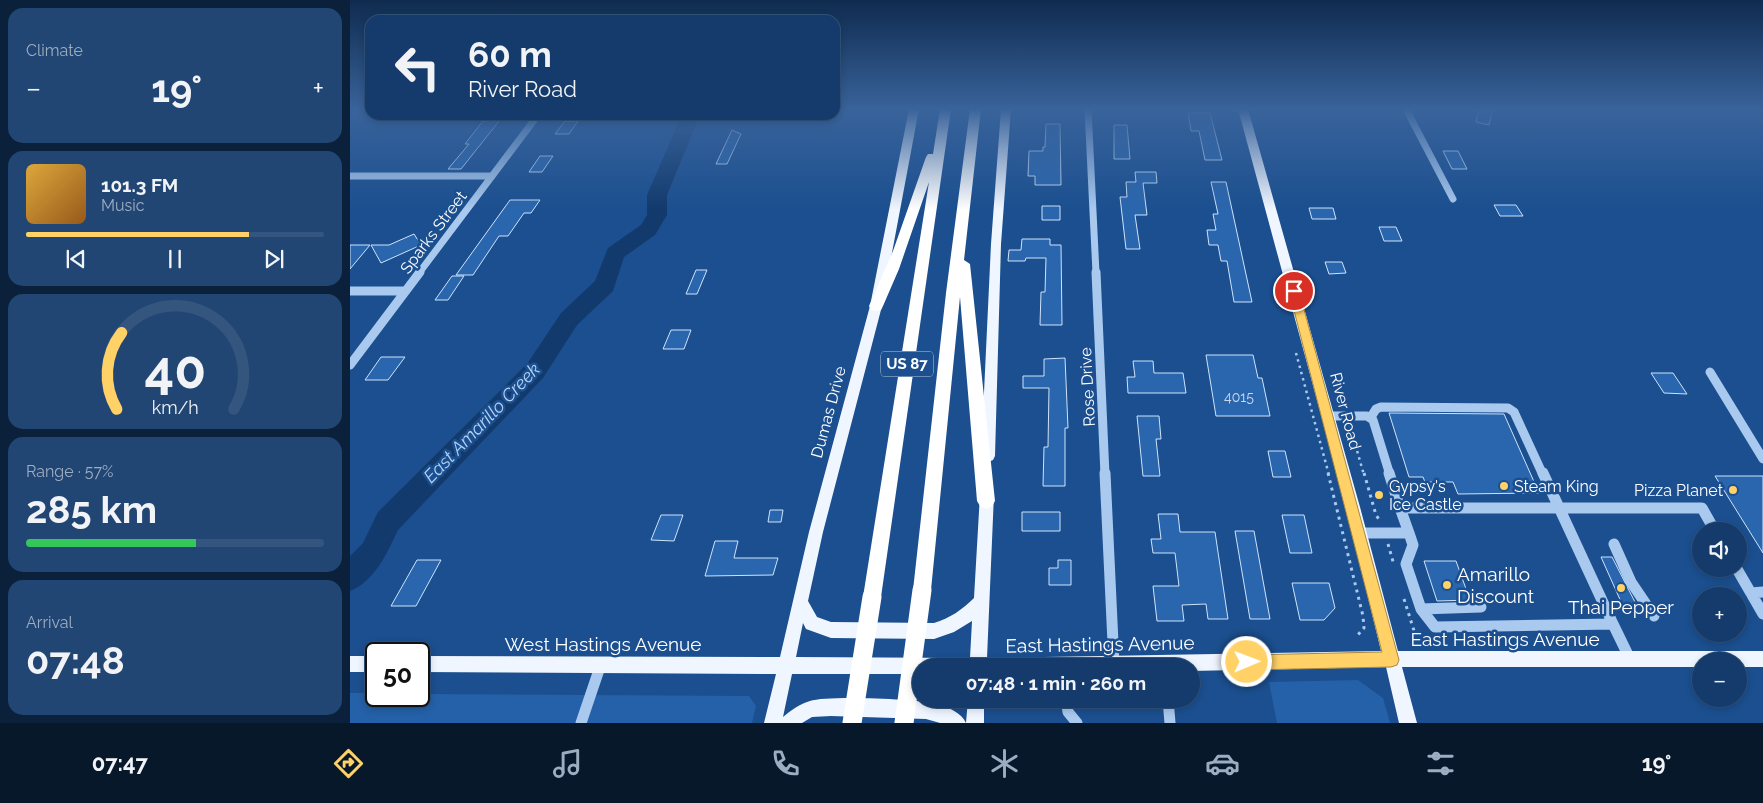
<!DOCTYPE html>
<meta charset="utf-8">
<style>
:root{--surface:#143b6b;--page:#214673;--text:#f1f3f6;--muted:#9dadc1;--line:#33557e;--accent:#ffd166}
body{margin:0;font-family:Raleway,sans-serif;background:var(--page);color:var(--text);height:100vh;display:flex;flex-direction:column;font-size:19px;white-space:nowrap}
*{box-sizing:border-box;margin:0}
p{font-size:16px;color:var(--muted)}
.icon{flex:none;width:28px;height:28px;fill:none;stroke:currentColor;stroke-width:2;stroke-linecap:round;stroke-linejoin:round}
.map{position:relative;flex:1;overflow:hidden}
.details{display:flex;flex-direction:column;gap:8px;padding:8px;background:#0b203b;width:350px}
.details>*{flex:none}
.banner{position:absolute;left:15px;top:15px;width:475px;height:105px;border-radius:15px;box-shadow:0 2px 8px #0003,0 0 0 1px var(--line);background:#143b6b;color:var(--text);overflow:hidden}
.controls{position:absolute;left:1342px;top:522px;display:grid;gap:10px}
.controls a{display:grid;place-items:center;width:55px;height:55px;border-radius:50%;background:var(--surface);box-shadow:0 2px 8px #0003,0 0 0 1px var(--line);font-size:25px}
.speed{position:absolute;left:15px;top:642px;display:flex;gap:10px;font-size:25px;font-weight:700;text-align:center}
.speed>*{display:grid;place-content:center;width:65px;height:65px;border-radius:50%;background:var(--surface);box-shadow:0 2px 8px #0003,0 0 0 1px var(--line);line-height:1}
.speed .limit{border:2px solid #111;border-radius:8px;background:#fff;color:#111}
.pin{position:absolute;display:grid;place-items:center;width:42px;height:42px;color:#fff;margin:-21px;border:2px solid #fff;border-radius:50%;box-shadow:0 1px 5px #0007}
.me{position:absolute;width:55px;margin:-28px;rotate:89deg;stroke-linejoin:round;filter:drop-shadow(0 0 4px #0008)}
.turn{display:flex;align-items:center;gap:18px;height:105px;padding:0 20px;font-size:22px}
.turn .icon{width:65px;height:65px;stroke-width:2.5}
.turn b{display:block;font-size:35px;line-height:42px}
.big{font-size:38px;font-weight:700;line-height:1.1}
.details .widget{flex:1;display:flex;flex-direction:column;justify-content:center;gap:8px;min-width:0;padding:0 18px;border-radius:15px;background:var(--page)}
.details .dial{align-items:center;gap:0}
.dial svg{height:130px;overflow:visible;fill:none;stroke:var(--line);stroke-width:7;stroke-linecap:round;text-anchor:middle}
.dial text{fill:var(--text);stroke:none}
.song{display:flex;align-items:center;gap:15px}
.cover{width:60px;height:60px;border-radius:8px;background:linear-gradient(135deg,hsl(40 70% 55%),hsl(30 70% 35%))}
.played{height:5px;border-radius:2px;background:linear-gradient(90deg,var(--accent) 75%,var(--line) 75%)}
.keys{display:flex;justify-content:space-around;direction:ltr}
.heat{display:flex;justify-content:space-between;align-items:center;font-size:28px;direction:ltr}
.charge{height:8px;border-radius:4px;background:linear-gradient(90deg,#34c759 57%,var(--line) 0)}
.trip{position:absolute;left:562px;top:658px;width:288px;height:50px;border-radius:25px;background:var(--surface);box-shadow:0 2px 8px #0003,0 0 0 1px var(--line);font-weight:700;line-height:50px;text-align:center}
.dock{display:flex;height:80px;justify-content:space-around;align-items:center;background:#08182b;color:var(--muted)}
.dock .icon{width:35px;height:35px}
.dock .current{color:var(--accent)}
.dock b{font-size:22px;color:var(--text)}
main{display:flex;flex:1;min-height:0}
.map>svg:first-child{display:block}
</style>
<main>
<section class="details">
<div class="widget"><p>Climate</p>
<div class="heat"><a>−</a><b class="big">19°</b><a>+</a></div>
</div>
<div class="widget">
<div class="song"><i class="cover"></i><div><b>101.3 FM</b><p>Music</p></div></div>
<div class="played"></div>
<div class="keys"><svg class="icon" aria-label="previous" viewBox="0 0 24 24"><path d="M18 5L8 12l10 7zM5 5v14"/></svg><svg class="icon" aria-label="pause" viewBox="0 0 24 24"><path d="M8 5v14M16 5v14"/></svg><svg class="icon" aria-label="next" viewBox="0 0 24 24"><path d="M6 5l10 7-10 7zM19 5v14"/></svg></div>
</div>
<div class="widget dial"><svg viewBox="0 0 100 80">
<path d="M14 69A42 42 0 1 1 86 69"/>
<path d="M14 69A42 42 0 0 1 17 22" stroke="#ffd166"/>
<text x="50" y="56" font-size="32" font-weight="700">40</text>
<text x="50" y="72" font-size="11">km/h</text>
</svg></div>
<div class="widget"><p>Range · 57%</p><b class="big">285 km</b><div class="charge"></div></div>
<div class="widget"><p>Arrival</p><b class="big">07:48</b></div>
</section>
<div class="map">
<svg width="1413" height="723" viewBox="0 0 1413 723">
<rect width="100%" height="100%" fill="#1b4f8f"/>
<path fill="#2461a8" d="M1008,680L1033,698L1040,723H927L919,682Z
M0,693H26V696H69V694L399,696L406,706L402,723H0Z"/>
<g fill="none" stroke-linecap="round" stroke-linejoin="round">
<path fill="#123a6d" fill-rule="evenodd" d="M332,115H350L317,195V215L305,235L274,257L263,291L227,325L193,378L48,530C37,553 25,581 0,591V556L13,543L28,512L177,364L211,313L245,281L258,248L291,225L297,215V195Z"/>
</g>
<path fill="#2a66ad" stroke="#cfe3fa" d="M1129,109L1142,111L1139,125L1126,122Z
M838,113H860L872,160H855L849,131H841Z
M141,115H154L111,169H98L119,144H115L133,121H136Z
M215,121H228L219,134H205Z
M696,124H710L711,185H685V176H678L679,151H693V147H695Z
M764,125H777L780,159H764Z
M382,130L391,134L377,164H366Z
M1093,151H1108L1117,169H1102Z
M190,156H203L192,172H179Z
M785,172H806L807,183H793L797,215H785L790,249H776L770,197H777L776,182H786Z
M861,182H876L902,302H884L877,261H871L868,245H859L857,230H866L863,214H868Z
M160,200H190L181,213H174L158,236H149L123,275H106Z
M1144,205H1166L1173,216H1150Z
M692,206H710V220H692Z
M959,208H983L986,219H962Z
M1029,227H1046L1052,241H1034Z
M64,234L71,245L31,263L21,245H39Z
M672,239H700V245H711L712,325H690L691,292H695L696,258H676L675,261H658L659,250H671Z
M0,245H20L0,269Z
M975,262H992L996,273L979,274Z
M346,270H357L347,294H336Z
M102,276H114L98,300H85Z
M321,330H341L334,349H313Z
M856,355H903L908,378H912L920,416H866Z
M31,357H55L38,380H15Z
M715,358L718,428H715V486H693L694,447H698L699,388H673V376H694V359Z
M783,361H803L804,373H833L836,393H778L777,377H785Z
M1301,373H1323L1337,394L1314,393Z
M1039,413L1154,414L1189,493L1108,494L1103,482H1075L1073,477H1059Z
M787,416H809L811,439H806L810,476H793Z
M918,451H935L941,477H923Z
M1365,476H1413V553Z
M420,510H433L431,522H418Z
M672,512H710V531H672Z
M808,514H828L830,532H865L878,619H858L856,604L832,605L834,621H807L803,586H829L825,553H803L801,539H811Z
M311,515H333L324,541L301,540Z
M932,515H954L962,553H940Z
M885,531H904L920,619H900Z
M365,541H388L384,558H428L423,575L355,576Z
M1251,557H1262L1286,604H1272Z
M67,560H91L66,606H41Z
M708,560H721V585H699V568H708Z
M1074,561H1106L1120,600L1087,601Z
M942,583H979L985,608L974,620H950Z"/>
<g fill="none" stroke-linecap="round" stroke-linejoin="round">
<path stroke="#a9c9ee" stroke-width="2.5" stroke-dasharray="2.5 4" stroke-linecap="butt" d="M946,353L979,475
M1000,426L1014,475"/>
<path stroke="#a9c9ee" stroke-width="3" stroke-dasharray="3 4.5" stroke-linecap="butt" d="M978,473L1013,616L1014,628L1006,637
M1014,473L1026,515L1031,522
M1038,544L1044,565
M1054,599L1066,637"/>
<path stroke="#a9c9ee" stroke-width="7" d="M738,109L746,273
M1056,109L1103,199
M0,176H142
M69,273L188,115"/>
<path stroke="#a9c9ee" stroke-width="9" d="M746,272L755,475
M0,291H55
M0,365L70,272
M1360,372L1413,459
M978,416H1017L1023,420L1040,475
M1021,417L1026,409L1031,407L1158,408L1164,412L1193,475"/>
<path stroke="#a9c9ee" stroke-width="11" d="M755,473L764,664
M1039,473L1050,508H1352L1365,531
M1193,473L1263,624
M1009,533H1059L1050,508
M1059,533L1063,545L1056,564L1071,609L1085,627L1263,624L1280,659
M1264,544L1281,582L1304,616
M1387,569L1413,614
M1401,593L1413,592
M1071,609L1131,607
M716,699L718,712L727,723
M818,699L820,723
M231,723L251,664"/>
<path fill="#f0f6ff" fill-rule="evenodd" d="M559,109H569L532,306L473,532L458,601L467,617L481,622L584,623C600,618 612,610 624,598L630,494L632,490L637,488L642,490L644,494L637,658L1031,651L996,507L888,109H898L1010,507L1048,651H1413V667H1389V661H1351V667H1052L1067,723H1049L1036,667L841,671V666H571V674H442L433,717C441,710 450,704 460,701C477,695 569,699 588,704C598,707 612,713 616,723H590L576,719L481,716L462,717L452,723H414L426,674L69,672V656L430,657L459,532L520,306ZM622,621L620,658L446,657L453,623L456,629L481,638L584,639L604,632Z
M651,109H661L651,244L645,456L643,460L638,462L633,460L631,456L641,244Z
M0,656H26V672H0Z
M618,699H634V723H616Z"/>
<path fill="#fff" fill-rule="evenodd" d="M590,109H601L531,597L529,603L522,606L515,603L513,597L579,182L549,269L533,306L531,310L526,311L521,310L519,306L543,251L576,157L578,154H583Z
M620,109H631L614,260L620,264L645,501L642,506L636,509L630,506L627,501L610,297L581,590L579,596L572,599L565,596L563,590L596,293Z"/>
<path stroke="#fff" stroke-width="19" d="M502,723L522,597
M554,723L572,590"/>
</g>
<linearGradient id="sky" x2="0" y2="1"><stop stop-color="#0f2b4f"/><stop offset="0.52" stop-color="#39639b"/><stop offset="1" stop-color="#39639b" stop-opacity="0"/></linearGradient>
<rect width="1413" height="210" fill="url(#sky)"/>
<path fill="#ffd166" stroke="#a68842" d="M944,287L949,291L1049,660L1047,665L1041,667L897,670L892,667L890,662L892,657L897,655L1032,652L939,291Z"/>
<g fill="#ffd166" stroke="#1b4f8f" stroke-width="2">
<circle cx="1154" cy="486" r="5"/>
<circle cx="1383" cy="490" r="5"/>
<circle cx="1029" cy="495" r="5"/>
<circle cx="1097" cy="585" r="5"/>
<circle cx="1271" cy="588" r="5"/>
</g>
<g text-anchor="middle" stroke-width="5" stroke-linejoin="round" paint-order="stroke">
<g font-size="14" fill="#cad9ea">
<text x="889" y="402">4015</text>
</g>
<rect fill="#1b4f8f" stroke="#bbcadd" stroke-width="1" x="531" y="351.5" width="52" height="25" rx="4"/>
<g font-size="15" font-weight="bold" fill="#fff">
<text x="557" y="369">US 87</text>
</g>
<g font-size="16" fill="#fff" stroke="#1b4f8f">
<text transform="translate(83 232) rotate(-53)" y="6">Sparks Street</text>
<text transform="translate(737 387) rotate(-93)" y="6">Rose Drive</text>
<text transform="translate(996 411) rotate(75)" y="6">River Road</text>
<text transform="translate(478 412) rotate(-75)" y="6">Dumas Drive</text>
</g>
<g font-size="16" fill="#fff" stroke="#1b4f8f" text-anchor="start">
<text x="1039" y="492">Gypsy's<tspan x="1039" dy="18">Ice Castle</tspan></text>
<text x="1164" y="492">Steam King</text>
<text x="1373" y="496" text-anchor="end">Pizza Planet</text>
</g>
<g font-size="18" font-style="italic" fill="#b5d3f5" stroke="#1b4f8f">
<text transform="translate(132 423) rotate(-46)" y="6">East Amarillo Creek</text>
</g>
<g font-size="19" fill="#fff" stroke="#1b4f8f" text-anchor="start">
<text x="1107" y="581">Amarillo<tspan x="1107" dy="22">Discount</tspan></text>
<text x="1271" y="614" text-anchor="middle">Thai Pepper</text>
</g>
<g font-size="19" fill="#fff" stroke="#1b4f8f">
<text x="1155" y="646">East Hastings Avenue</text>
<text x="253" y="651">West Hastings Avenue</text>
<text transform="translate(750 644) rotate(-1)" y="7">East Hastings Avenue</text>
</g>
</g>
</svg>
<div class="controls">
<a><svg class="icon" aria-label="sound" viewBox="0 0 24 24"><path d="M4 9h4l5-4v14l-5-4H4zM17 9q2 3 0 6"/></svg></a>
<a>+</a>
<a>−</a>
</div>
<div class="speed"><div class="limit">50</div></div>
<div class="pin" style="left:944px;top:291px;background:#d93025"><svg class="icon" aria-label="arrive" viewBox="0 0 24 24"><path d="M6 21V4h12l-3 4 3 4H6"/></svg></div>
<svg class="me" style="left:897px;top:662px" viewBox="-20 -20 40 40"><circle r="17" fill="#ffd166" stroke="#fff" stroke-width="3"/><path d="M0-11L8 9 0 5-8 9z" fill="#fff"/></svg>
<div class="trip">07:48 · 1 min · 260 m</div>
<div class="banner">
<div class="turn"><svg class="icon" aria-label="left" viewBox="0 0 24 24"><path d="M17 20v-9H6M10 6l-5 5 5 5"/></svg><div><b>60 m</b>River Road</div></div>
</div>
</div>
</main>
<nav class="dock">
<b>07:47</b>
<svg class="icon current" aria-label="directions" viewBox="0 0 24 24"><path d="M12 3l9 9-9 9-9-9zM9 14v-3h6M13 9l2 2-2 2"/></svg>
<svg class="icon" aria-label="music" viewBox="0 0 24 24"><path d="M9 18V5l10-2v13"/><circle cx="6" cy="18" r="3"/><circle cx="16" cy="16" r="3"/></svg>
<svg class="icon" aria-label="phone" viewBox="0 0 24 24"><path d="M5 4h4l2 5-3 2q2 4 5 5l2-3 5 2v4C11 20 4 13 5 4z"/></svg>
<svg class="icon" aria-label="climate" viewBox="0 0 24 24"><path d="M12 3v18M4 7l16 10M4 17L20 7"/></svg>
<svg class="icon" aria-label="car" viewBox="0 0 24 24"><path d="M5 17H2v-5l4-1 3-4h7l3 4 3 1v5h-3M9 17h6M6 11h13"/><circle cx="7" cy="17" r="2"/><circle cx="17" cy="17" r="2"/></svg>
<svg class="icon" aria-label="filters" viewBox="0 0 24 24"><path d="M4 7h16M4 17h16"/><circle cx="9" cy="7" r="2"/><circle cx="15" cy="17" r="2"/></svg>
<b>19°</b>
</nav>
